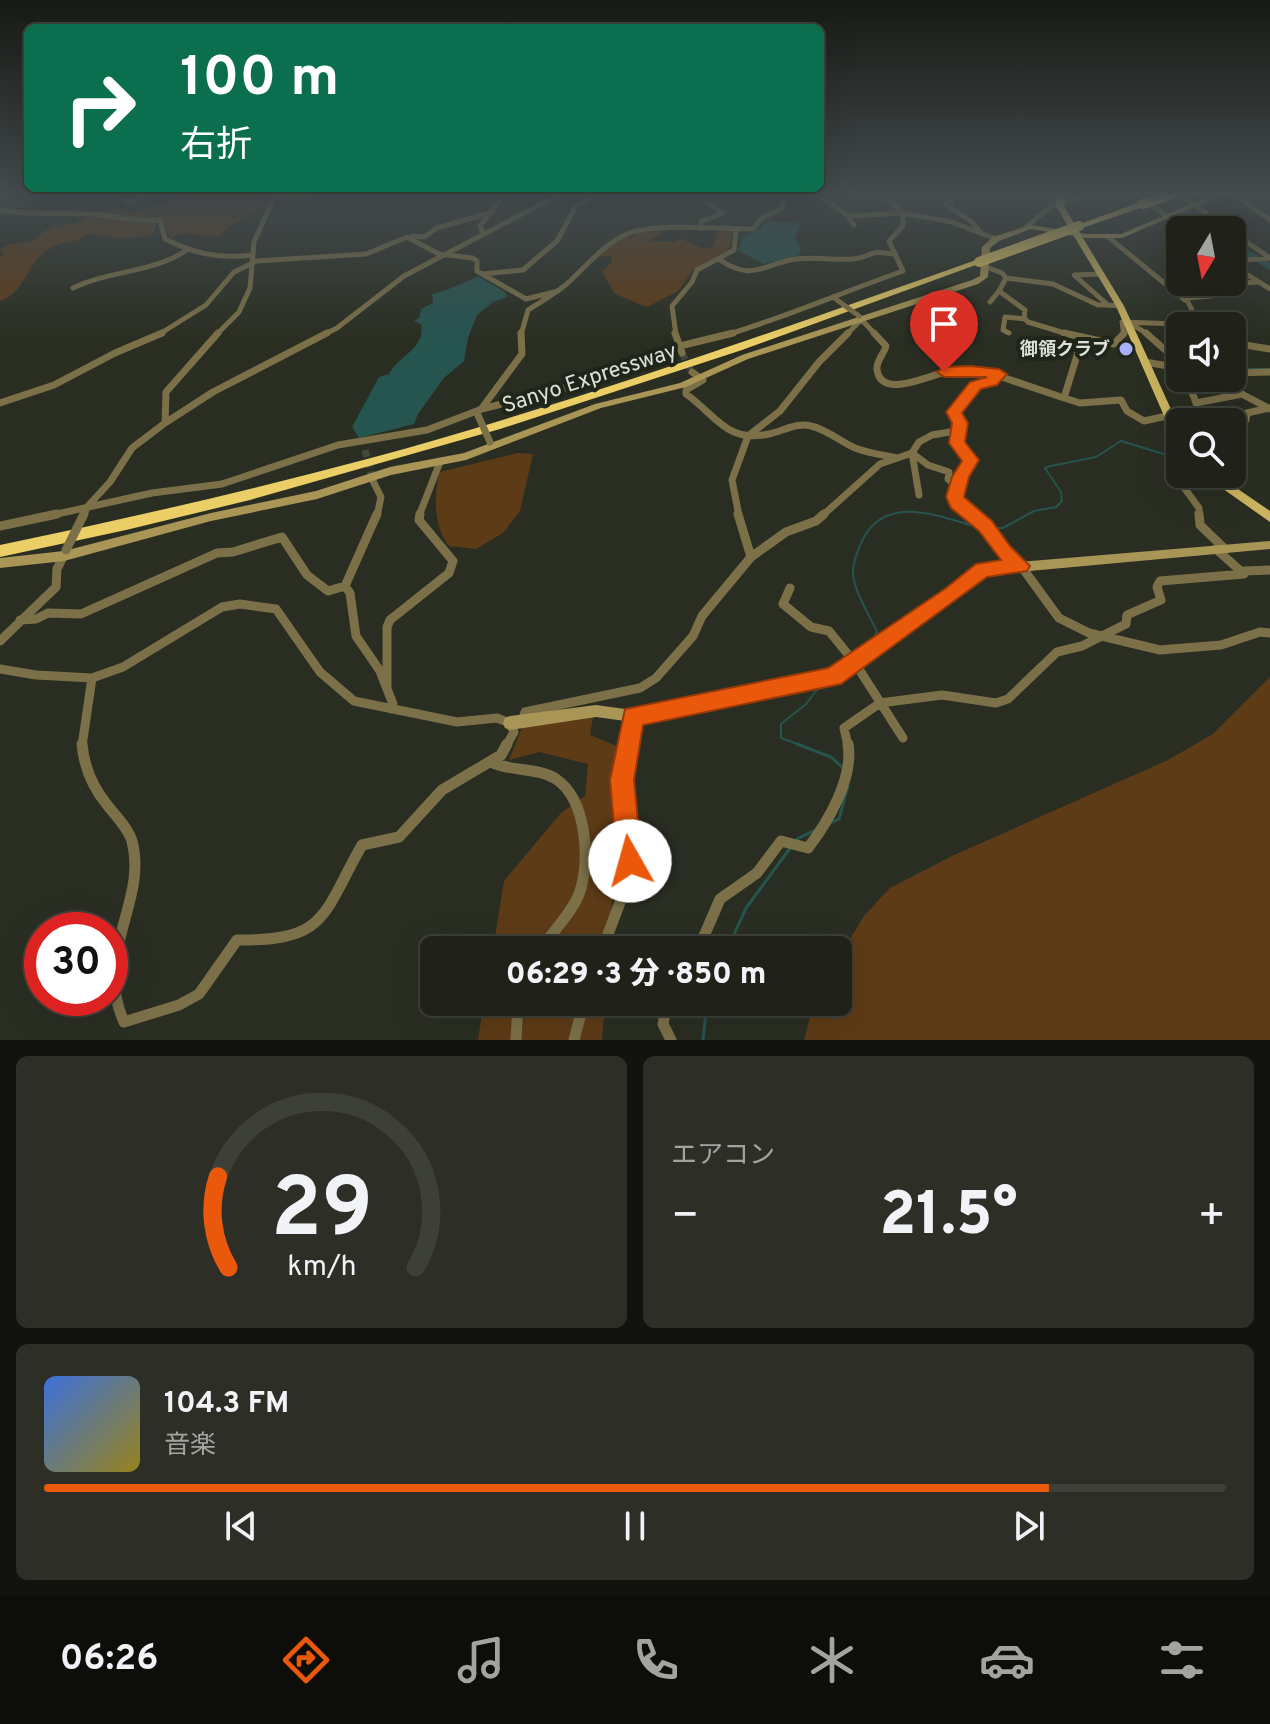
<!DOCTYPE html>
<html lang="ja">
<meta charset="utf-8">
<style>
:root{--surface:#20221a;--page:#2d2f27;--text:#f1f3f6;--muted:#a2a4a2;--line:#3d3f39;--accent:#ea580c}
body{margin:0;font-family:Overpass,"Noto Sans JP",sans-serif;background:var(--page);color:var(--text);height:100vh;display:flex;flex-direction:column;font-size:30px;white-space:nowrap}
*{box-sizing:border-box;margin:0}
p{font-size:26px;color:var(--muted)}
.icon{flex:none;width:44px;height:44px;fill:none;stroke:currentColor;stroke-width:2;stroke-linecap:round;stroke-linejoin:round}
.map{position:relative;height:1040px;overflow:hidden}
.side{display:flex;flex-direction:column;gap:16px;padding:16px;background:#12130e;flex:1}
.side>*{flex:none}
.top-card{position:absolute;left:24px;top:24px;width:800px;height:168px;border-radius:12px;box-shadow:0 8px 32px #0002,0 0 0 2px var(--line);background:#0b6e4f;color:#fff;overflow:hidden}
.needle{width:52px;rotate:190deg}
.buttons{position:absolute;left:1166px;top:216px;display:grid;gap:16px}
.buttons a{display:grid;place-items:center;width:80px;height:80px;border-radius:12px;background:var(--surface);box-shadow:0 8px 32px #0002,0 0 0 2px var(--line);font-size:40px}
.speed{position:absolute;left:24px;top:912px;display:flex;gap:16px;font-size:40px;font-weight:700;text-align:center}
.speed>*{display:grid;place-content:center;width:104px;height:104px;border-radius:50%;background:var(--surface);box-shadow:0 8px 32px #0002,0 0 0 2px var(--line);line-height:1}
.speed .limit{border:12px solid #d22;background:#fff;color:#111}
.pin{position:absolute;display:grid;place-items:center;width:68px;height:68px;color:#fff;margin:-82px -34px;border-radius:50% 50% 50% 0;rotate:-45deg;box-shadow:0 0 8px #0007}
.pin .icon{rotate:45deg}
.me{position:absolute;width:88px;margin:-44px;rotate:353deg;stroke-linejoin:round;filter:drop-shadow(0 0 6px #0008)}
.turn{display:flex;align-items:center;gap:28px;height:168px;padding:0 24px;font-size:36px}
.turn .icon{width:104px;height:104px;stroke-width:2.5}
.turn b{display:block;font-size:56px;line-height:68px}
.big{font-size:60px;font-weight:800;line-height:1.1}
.side .tile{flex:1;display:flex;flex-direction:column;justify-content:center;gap:12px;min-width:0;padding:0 28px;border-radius:12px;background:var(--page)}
.side .dial{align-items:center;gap:0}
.dial svg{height:208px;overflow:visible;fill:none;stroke:var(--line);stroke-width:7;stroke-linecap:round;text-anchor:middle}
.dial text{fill:var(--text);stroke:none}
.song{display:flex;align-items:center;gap:24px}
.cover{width:96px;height:96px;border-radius:12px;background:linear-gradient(135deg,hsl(220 70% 55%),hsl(50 70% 35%))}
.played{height:8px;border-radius:4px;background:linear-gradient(90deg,var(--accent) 85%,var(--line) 85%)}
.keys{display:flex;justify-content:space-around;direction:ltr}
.heat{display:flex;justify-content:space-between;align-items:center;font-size:44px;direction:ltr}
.side .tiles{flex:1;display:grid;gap:16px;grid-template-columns:1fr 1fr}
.tile:last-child{grid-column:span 2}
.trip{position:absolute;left:420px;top:936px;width:432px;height:80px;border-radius:12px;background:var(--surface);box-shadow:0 8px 32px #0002,0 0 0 2px var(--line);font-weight:800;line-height:80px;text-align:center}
.dock{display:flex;height:128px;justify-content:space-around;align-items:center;background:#0d0e0a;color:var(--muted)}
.dock .icon{width:56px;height:56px}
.dock .current{color:var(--accent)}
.dock b{font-size:36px;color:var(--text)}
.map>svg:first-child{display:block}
</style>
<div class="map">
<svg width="1270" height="1040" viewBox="0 0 1270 1040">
<rect width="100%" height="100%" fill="#2a2e22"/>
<path fill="#5e3b17" d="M188,193H267L264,197L270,199L268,204L230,226L218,237L182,233L170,238L162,218L149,221L157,225L153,234C139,239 120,238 105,236C96,235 94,232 85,235L82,239C70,243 57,243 46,251C26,265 25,293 0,301V257L3,255L0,249L12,244L30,242L52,226L73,224L106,209L112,211L124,208L130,214Z
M670,229L646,242H675L681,239L704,249L714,246L717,231H733L729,249L694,269L678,291L647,307L615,294L602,272L612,262L611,256L598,257L619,239L632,233L629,239L641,231Z
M518,453L533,454L520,511L503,533L476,549L449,546C434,528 433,494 440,472Z
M1270,677V1040H804L814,1002H838V959L864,916L890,888L952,856L1168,760L1213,734Z
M593,717L590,735L619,747V807L609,950H493L504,881L561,813L585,796L588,764L539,752L509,760L523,725Z
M484,1002H605L602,1040H478Z"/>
<path fill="#26544f" d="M765,221L800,223L795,240L801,248L799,255L764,264L738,250L743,237L762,228V223Z
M478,276L505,292L507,297L493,302L477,315L468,338L464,361L444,378L418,414L414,424L359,438L352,427L379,377L389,374C399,355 426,348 421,324L414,321L419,318L421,309L433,303L432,294C438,294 472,280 478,276Z"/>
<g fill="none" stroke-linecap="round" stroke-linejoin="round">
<path stroke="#26544f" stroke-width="2" d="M1244,369H1269
M1185,383L1190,396
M990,528H1003L1034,511L1056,507L1062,501L1061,492L1045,468L1051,466L1096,457L1121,441L1180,459
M853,653L870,644L877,632C869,614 856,595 853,575C852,563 858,550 863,539C887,493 941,517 980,528
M825,675L844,658
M803,746L781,738V724L806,704L821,684"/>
<path stroke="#26544f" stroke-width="3" d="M797,744L831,757L843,768
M829,823L839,819L848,786
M797,839L813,831
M727,950L746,908L791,847
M703,1040L707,1002"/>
<path fill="#26544f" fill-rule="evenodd" d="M37,193H49L0,216V210Z
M1150,193H1160L1215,230H1204Z
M1232,240L1270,263V270L1232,247Z"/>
<path stroke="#45493d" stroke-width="7" stroke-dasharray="7 4" stroke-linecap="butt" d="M682,353L692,372
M365,450L373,481"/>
<path stroke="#7c7049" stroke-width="5" d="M110,193L129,202L149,193
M815,193L848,216
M881,193L903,213L952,222L996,239
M944,193L951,201L945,204L972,222L981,233
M1136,193L1185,230
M1178,193L1229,230
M1232,193L1270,220
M274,195L306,199L318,193
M1236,195L1270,197
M0,210C30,216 59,212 90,214C114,215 135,222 160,220L165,239C195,254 219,259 253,255
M700,228L702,221L723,213L708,203
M1025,228L1051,206L1094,193
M1232,232L1270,258
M483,233L480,226L505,193
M412,236L424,237L437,228L493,212
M1107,236L1185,300
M720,260C750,280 760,267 790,260C810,255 832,261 853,259C874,257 866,249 894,254
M1232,261L1270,258
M1232,265L1270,289
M986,267L1002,273L1006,278L999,291L1025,310L1024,318L1028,322L1071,335
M482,274L523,270L557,241L576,206L598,193
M1101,274L1074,275L1108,305L1120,306
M1006,278L1053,284L1098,305H1108
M73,288C110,270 153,273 187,250
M990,302L999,291
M859,317L876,335
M1133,325L1149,335
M1206,325L1193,312L1186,298L1212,296L1244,283L1256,282
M1009,333L1003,330L1005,317L1025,319
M158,335L206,305L234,272L257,261L366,254L407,237L439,254L473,258L477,261V271L526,299L558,291
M216,335L239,312L250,288L254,242L276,193
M323,335L337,328L404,276L562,193
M521,335L528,310C543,300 561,291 573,278C589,263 605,244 625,235C651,222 721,229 753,229L762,218L783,208L781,193
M676,335L672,306L692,282L697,270L734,250L736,230
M726,335C786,317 843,292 903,271L889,241L903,226V213L848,216L854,225
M846,335L862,319
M1124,335L1122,322L1206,325"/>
<path stroke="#7c7049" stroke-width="7" d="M675,333L682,353
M874,333L886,346C884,354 876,361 877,369C880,401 932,374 949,371C966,369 984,369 999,376
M1064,333L1114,344L1124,333
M1146,333L1180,363
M1232,343L1270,349
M1145,362L1180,368
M692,372L703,380L686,390V394C717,416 726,443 769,434C783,431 797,422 811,426C826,429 841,442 855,448C868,453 883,455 897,458
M1232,373L1270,372
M1187,378L1196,403L1210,422
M1227,378L1236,391L1270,409
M1064,398L1080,403L1121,400L1127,411L1144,421L1162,417H1204
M0,403L54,385L115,353L162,333
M1196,403L1242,394
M482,408L522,354L521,333
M1230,422L1246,420L1247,413L1269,408
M165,423L213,392L327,333
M956,431L957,443L971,460L957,487L958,503L973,516
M1180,466L1177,478L1199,508V516
M1177,476L1202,483L1215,480
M373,481L381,497L377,516
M919,495L912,453L928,465L949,472L948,479L957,487
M87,507L110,482L132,448L165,423L166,392L218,333
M48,516L152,493L222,484L338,445L427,430L482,409L592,381L680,346L733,333
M419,516L440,462
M739,516L732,480L748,436L780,411L819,362L848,333
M822,516L880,464L912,453L919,442L932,435L956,431L960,423L954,412L976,386L999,376L1064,398L1082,339"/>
<path stroke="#7c7049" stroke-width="9" d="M377,514L345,586L350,593L356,636L380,671L393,704L391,709
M971,514L1021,566L1059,618L1089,633L1160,650L1221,645L1260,632L1270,633
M1199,514L1200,525L1225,549
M0,526L57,514
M751,557L786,532L816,521L824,514
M1244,571L1270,570
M790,588L783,604L811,627L829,631L855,663L903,738
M20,620L36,619L48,613L81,614L217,553L233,552L282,537L307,575L328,591L345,586
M0,641L56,587L57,569L64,555
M0,669L36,675L92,678
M92,678L123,667L222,607L240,604L276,609L320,672L354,701L457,722L497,718L510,723L514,732L506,746
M387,688V627L390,620L449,573L453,561L419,520L420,514
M522,722L525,712L640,688L656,678L693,636L702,616L751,557L738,514
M82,746L92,678
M628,746L633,716
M848,746L844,728L880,703L942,695L996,703L1008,699L1057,652L1082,646L1126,624L1127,615L1161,600L1157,587L1160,581L1244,574L1216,549"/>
<path stroke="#7c7049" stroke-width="11" d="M82,744C84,767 93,788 108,806C116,816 128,828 132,841C148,902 93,953 124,1022L179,1005L199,994L237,940C328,941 322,915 362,845L399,837L442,790L501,755L507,744
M491,762C511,772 537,767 556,779C587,800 591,862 579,894C571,915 552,931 541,950
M602,950L622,897L630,861L622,780L628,744
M698,950L720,899L757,873L781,841L808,848C828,822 854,778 848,744
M667,1002L663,1024L671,1040
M516,1040L518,1002
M574,1040L584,1002"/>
<path fill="#a99656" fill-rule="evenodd" d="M2,193H10L0,200V195Z
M1081,193H1090L1091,195L1088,197Z
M1217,193H1227L1122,238H1087L1031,229L999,241L990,248L988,277L978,284L748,359L686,387L601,408L466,460L391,475L317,499L211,521L64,561L0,568V558L64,551L211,513L316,491L390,467L464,453L595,404L680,383L742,355L972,280L980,276L982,247L993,237L1031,225L1087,234H1121Z
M1270,541V549L985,575L833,683L633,722L596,717L510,730L505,728L503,723L505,718L510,716L596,705L633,710L830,672L982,565Z"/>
<path fill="#cbb45f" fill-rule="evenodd" d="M1054,193H1062L1065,208L1124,306L1180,429V445L1175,441L1116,306L1057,208Z
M1202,474H1216L1270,511V522Z"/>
<path fill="#ebce66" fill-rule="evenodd" d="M1143,201L1147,204L1146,206L1082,228L1074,226Z
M976,260L984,262L742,350L500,429L250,500L126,530L0,557V545C125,519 248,491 371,458C576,402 776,331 976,260Z"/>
<path stroke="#7c7049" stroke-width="5" d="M833,297L859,316"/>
<path stroke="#7c7049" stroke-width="7" d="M477,413L490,442
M83,516L86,510"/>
<path stroke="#7c7049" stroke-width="9" d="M66,550L84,514"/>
<path stroke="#ebce66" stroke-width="10" d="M1143,204L1175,193
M979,262L1079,226"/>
</g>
<linearGradient id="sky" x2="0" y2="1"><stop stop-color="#171913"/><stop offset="0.57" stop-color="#444c4f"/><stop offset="1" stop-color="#444c4f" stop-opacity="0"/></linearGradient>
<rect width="1270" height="339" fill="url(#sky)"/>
<path fill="#ea580c" stroke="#983908" stroke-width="2" d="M971,366L999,369L1007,374L997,385L981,389L962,413L968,423L965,442L979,460L969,477L964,497L992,521L1010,546L1030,566L1027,571L987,577L841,684L643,725L634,780L642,861L639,870L630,873L621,870L617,861L610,780L625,709L828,668L946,588L976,564L1001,560L979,531L951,508L946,497L952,477L962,461L949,443L952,423L946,412L970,382L987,377H944L937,372L944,367Z"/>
<circle fill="#a8b0fc" stroke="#202519" stroke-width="3" cx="1126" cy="349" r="8"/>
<g text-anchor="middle" stroke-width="8" stroke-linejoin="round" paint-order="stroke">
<g font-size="18" font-weight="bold" fill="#dee1d9" stroke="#202519" text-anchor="end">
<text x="1110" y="355">御領クラブ</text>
</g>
<g font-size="22" fill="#dee1d9" stroke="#202519">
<text transform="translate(589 377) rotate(-18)" y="8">Sanyo Expressway</text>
</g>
</g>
</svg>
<div class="buttons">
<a><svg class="needle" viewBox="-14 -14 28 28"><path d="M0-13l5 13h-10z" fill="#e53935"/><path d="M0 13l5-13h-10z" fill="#a2a4a2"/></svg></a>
<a><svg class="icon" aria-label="sound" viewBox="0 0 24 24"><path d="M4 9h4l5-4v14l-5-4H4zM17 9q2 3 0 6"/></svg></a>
<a><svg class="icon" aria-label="search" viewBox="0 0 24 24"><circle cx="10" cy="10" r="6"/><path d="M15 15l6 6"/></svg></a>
</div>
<div class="speed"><div class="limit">30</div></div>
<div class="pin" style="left:944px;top:372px;background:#d93025"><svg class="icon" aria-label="arrive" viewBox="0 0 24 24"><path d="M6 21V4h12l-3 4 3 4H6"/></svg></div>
<svg class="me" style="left:630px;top:861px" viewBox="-20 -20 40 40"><circle r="19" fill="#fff"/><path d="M0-13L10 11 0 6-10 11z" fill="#ea580c"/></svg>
<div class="trip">06:29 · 3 分 · 850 m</div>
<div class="top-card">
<div class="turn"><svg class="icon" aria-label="right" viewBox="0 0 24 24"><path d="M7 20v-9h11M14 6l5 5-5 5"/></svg><div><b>100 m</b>右折</div></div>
</div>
</div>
<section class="side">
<div class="tiles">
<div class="tile dial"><svg viewBox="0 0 100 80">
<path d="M14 69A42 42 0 1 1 86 69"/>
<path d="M14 69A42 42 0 0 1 10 34" stroke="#ea580c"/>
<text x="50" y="56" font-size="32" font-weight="700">29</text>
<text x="50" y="72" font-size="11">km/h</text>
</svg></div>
<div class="tile"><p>エアコン</p>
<div class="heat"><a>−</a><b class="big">21.5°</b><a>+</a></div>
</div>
<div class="tile">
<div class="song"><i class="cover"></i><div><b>104.3 FM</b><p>音楽</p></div></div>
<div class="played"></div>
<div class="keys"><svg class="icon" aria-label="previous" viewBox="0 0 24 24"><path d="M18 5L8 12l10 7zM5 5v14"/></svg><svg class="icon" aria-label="pause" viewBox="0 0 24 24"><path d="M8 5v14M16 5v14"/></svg><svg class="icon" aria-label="next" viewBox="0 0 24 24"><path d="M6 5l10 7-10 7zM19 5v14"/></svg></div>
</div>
</div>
</section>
<nav class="dock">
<b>06:26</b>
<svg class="icon current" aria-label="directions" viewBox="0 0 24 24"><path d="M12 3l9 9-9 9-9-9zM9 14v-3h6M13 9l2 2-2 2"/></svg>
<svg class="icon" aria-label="music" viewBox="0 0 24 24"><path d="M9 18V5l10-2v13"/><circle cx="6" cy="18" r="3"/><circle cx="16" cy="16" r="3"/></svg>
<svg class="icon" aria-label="phone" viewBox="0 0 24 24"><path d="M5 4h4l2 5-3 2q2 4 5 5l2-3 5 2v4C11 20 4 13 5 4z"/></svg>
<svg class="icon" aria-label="climate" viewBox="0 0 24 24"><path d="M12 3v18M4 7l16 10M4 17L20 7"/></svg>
<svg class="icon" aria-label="car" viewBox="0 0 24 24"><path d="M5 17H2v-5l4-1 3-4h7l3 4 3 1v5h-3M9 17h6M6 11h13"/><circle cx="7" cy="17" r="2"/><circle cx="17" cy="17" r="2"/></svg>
<svg class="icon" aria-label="filters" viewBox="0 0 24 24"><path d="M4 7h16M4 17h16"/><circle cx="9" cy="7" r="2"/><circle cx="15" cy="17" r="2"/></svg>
</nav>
